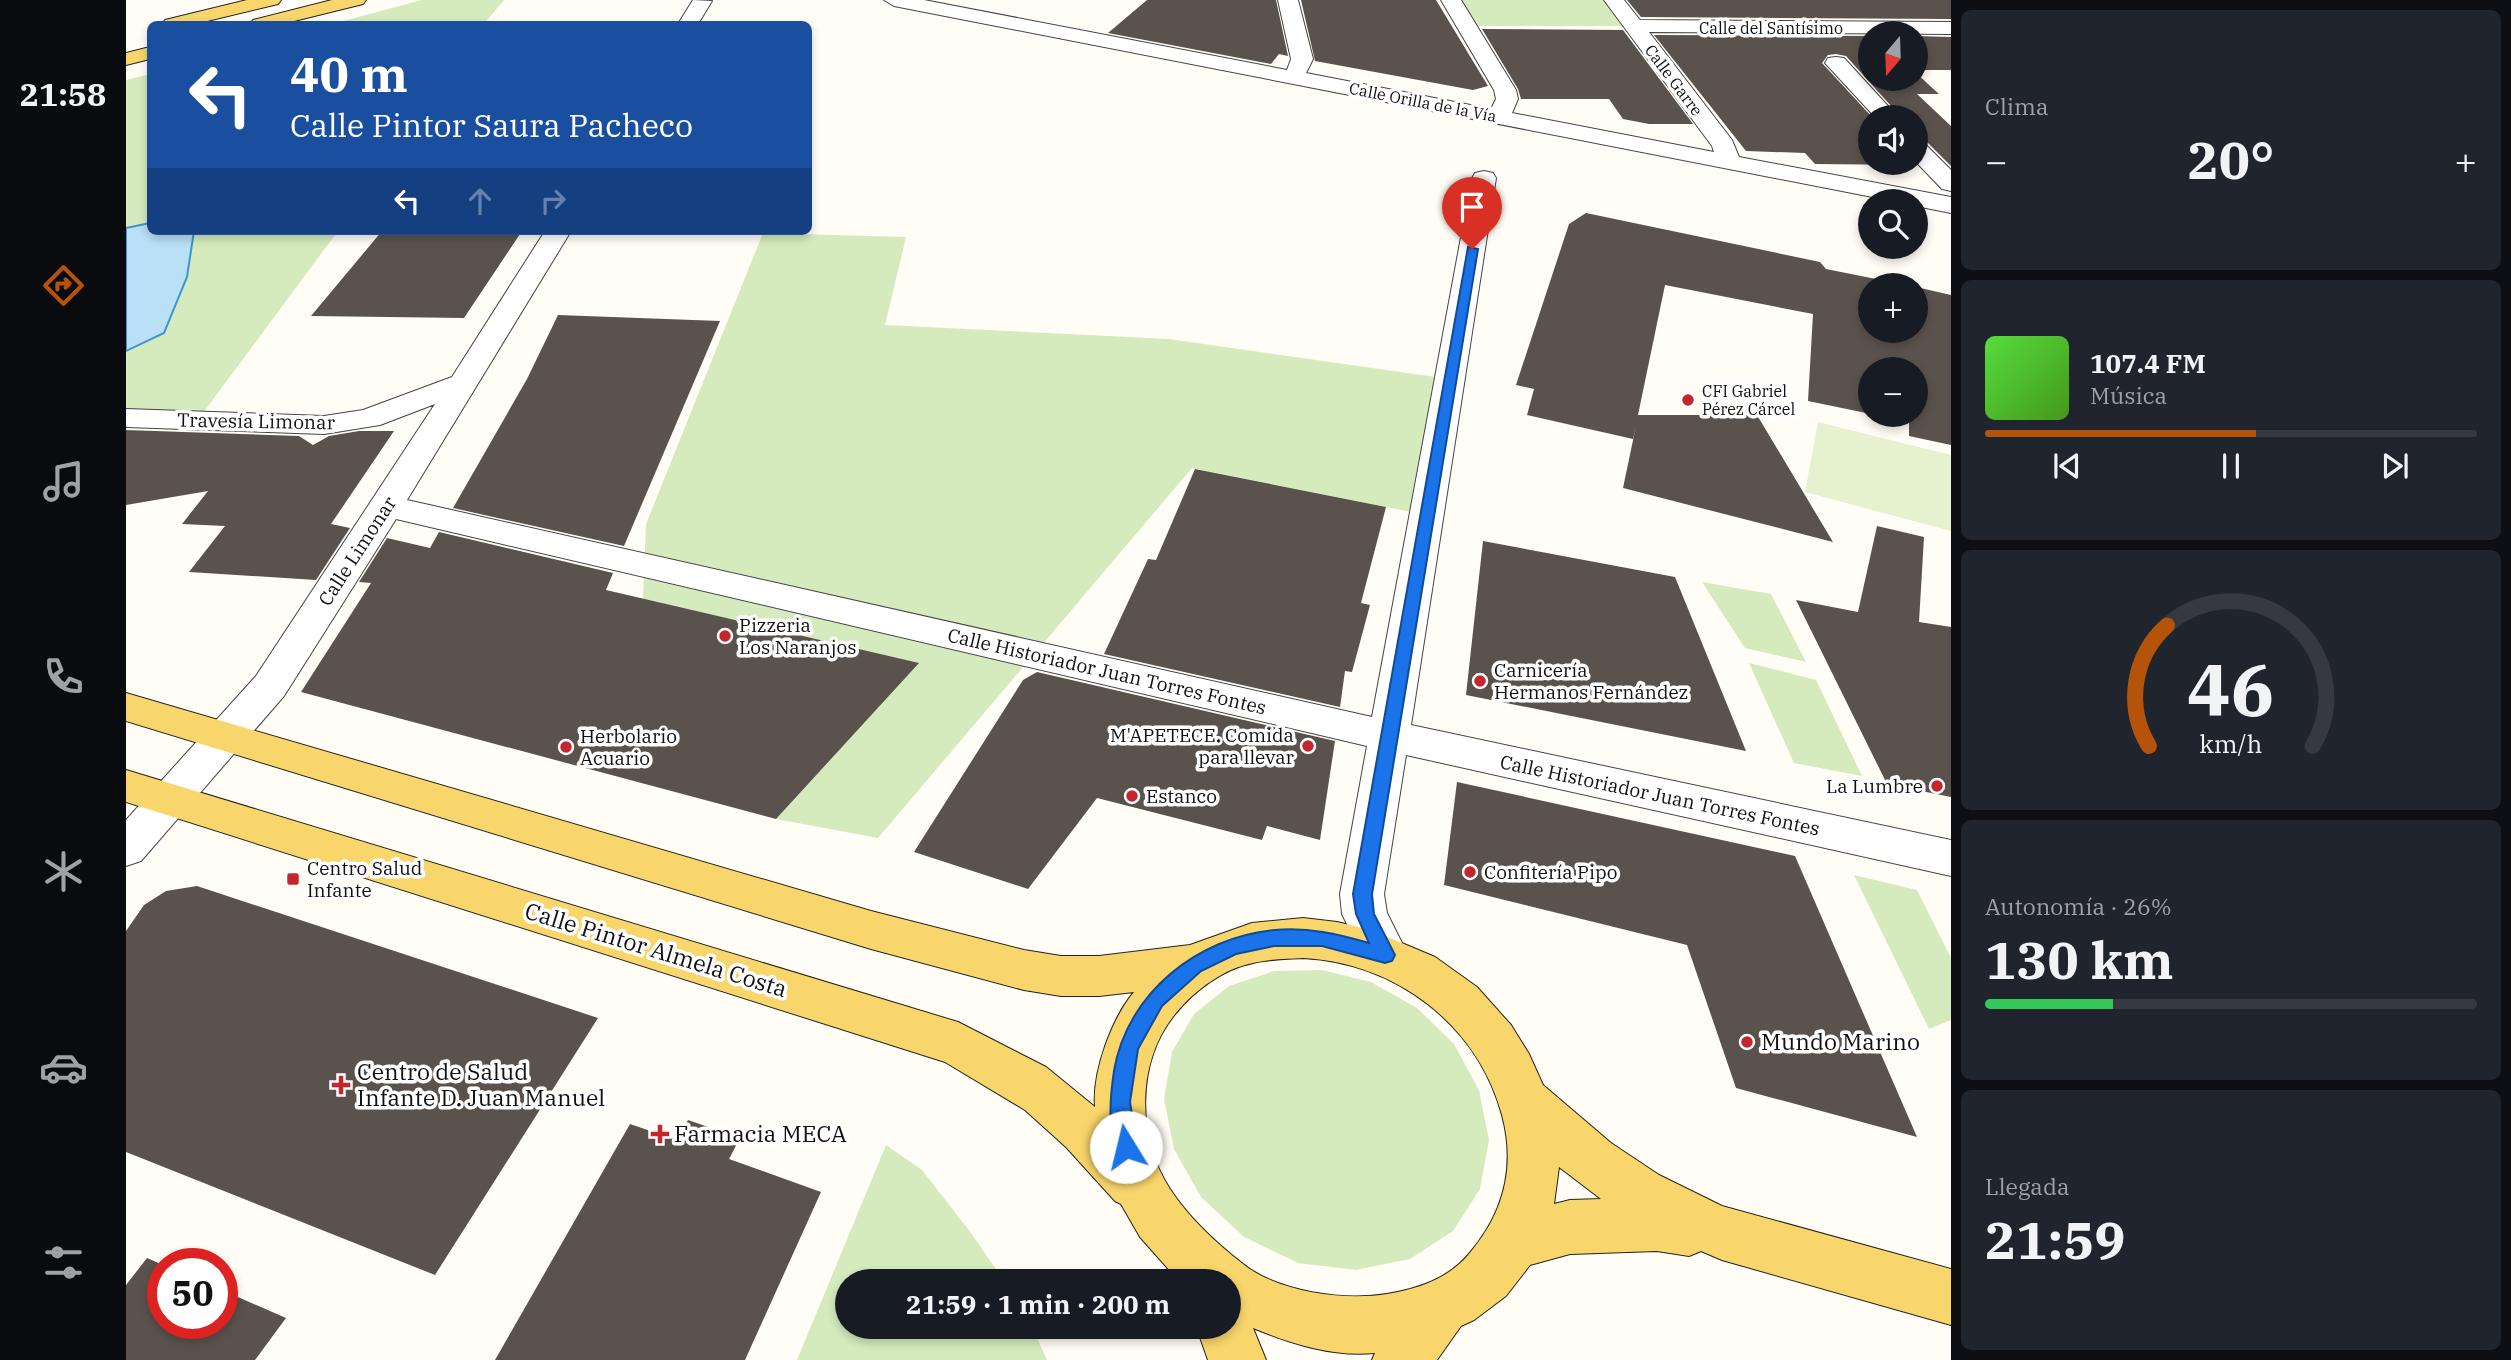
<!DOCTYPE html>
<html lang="es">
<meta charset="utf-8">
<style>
:root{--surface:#171b24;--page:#20242c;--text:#f1f3f6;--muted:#9ea1a6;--line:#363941;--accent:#b45309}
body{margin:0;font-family:"IBM Plex Serif",serif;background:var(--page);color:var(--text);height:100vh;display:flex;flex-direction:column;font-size:26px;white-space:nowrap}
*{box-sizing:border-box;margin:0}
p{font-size:23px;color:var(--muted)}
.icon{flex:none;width:38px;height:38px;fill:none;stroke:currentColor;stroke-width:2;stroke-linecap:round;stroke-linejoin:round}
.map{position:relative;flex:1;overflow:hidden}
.details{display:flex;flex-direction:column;gap:10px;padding:10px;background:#0d0f14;width:560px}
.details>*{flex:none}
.top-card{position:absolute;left:21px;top:21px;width:665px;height:214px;border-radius:10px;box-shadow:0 4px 10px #0003;background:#1a4fa0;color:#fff;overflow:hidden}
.needle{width:46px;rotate:199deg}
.fabs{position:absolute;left:1732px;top:21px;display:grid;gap:14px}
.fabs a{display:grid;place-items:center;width:70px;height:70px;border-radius:50%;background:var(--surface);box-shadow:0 4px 10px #0003;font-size:35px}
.speed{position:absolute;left:21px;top:1248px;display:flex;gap:14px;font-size:35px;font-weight:700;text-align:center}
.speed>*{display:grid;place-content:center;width:91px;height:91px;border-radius:50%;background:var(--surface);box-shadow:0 4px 10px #0003;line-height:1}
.speed .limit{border:10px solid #d22;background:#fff;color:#111}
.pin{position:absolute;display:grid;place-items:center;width:60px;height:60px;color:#fff;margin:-72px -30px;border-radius:50% 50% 50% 0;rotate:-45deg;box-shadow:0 0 7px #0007}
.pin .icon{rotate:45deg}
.me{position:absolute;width:77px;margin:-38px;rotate:351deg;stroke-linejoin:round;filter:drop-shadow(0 0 5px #0008)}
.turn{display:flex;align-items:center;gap:24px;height:147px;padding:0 28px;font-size:32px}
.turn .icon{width:91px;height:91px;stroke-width:2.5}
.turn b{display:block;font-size:49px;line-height:60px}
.lanes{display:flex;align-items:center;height:66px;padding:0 28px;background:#0003;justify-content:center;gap:35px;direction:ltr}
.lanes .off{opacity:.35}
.big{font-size:52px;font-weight:700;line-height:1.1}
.details .tile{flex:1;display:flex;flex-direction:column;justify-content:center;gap:10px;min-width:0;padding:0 24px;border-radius:10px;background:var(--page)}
.details .dial{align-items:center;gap:0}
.dial svg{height:182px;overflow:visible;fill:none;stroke:var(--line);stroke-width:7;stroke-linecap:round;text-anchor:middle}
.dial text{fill:var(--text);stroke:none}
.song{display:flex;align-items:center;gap:21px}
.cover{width:84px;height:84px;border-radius:10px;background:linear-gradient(135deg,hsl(110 70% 55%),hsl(100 70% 35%))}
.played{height:7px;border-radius:4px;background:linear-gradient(90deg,var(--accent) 55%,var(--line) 55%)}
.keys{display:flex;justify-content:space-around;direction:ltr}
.heat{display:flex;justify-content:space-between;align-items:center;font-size:38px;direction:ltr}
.charge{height:10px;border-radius:5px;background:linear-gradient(90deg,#34c759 26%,var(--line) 0)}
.trip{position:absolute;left:709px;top:1269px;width:406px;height:70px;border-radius:35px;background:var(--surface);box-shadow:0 4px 10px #0003;font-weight:700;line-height:70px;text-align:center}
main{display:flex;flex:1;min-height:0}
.dock{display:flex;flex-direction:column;width:126px;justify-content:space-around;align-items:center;background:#090b0e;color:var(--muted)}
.dock .icon{width:49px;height:49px}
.dock .active{color:var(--accent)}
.dock b{font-size:32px;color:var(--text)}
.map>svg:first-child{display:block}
</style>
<main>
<nav class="dock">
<b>21:58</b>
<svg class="icon active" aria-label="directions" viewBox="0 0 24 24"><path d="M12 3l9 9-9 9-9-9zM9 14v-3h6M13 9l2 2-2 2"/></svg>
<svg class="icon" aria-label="music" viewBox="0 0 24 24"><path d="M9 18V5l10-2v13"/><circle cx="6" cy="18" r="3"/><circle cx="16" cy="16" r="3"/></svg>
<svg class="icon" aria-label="phone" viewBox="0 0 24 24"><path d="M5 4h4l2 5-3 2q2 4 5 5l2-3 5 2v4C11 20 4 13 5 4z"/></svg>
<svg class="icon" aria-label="climate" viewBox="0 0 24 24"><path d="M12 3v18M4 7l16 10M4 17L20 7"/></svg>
<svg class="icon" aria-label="car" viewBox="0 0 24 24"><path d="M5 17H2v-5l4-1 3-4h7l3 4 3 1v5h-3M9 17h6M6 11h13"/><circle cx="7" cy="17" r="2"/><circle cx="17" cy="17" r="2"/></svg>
<svg class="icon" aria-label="filters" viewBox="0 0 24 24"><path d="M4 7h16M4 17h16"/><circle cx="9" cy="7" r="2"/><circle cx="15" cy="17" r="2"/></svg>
</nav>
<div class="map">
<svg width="1825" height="1360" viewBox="0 0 1825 1360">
<rect width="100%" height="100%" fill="#fffdf5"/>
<path fill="#d5ebbd" d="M296,0H378L358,24H206Z
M1325,0H1488L1508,26H1340Z
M24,74V231H212L71,421L0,418V80Z
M637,233L780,237L759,325L1043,339L1324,379L1300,515L1066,468L752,838L650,819L792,663L517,599L520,524Z
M1576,582L1645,594L1680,662L1619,648Z
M1623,663L1690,680L1736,776L1668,763Z
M1728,875L1791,890L1825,958V1020L1803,1029Z
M1196,970L1245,982L1291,1008L1328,1044L1353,1090L1363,1140L1354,1189L1327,1231L1284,1259L1230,1270L1172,1263L1118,1237L1075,1197L1048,1149L1038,1099L1046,1052L1068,1014L1103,986L1148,971Z
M760,1145L796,1170L845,1233L878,1281H721V1326L906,1327L921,1360H671Z"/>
<path fill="#e6f2cf" d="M1692,422L1825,455V531L1679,492Z"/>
<path fill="#b9e0f7" stroke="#3f96cf" stroke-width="2" d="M24,223V231H68L61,277L38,333L0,351V228Z"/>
<path fill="#5a524d" d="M1021,0H1150L1162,56L1153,54L1145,64L982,33Z
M1175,0H1310L1362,86L1347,90L1189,61Z
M1501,0H1825V19L1515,17Z
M1356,29L1497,30L1567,124H1523L1497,119L1483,99H1395L1392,89Z
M1528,35L1745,36V79H1790V73L1813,94H1791L1825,126V166L1800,141L1790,139V117H1775L1720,56L1710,54L1702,55L1696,63L1746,117L1745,163H1788L1789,165L1689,164L1679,153L1620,151Z
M1790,36L1825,37V70H1790Z
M1460,213L1694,262L1700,269L1780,285H1745V331H1790V287L1825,295V445L1783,436V422L1749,415H1790V369H1745V414L1682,401L1687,314L1539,285L1512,415H1631L1707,542L1497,488L1510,426L1507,439L1401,415L1408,389L1390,385L1443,224Z
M256,231H396L338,318L185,316Z
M432,315L594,321L498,546L327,508L401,379Z
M0,430L173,436L187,445L203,436L233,431H268L205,524L224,528L190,580L63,572L99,526L56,524L82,491L0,505Z
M1069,469L1260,507L1235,603L1244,605L1226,672L1219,671L1214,707L978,654L1022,559L1030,560Z
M1751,526L1798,537L1793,622L1825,627V797L1761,784L1670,600L1732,612Z
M313,532L487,573L480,590L793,663L650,819L175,692L245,583L233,582L261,538L304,548Z
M1357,541L1549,577L1620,751L1340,695Z
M911,672L1209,741L1194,840L1141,826L1136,840L971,798L902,889L788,852L897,680Z
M1331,782L1669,856L1791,1137L1610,1088L1561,945L1318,885Z
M71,886L472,1018L309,1275L0,1152V931L18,905L40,891Z
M562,1120L614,1138L603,1159L695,1192L619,1360H369L504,1124L551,1140Z
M21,1258L37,1265V1323H96V1290L160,1318L129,1360H0V1285Z"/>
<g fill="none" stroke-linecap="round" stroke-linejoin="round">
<g stroke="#444" stroke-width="2">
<path id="minor" d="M567,0L586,1L572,24H552Z
M758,0H798L1161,70L1165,59L1152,0H1172L1187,59L1180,73L1365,109L1370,99L1368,90L1315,0H1335L1390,90L1392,99L1386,113L1588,152L1586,146L1478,0H1498L1514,20L1825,22V34L1523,32L1606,140L1613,157L1825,197V213L1790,206V201H1767L768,6Z
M1710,57L1718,58L1772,117H1749L1699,63L1702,58Z
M1790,141L1798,143L1825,170V191L1816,189L1790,162Z
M1358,171L1367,173L1370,178L1285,725L1825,840V876L1280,755L1258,894L1261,913L1282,955L1275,969L1259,975L1243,969L1216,914L1214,894L1241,746L270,519L158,696L15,861L0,866V820L130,676L309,404L254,425L198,434L0,427V409L198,416L237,410L326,377L419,231H445L281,500L1246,717L1346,178L1349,173Z"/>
</g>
<g stroke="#222" stroke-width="2">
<path id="major" d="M121,0H155L152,4L69,24H36L39,20Z
M206,0H240L237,4L156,24H124L127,20Z
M24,47V59L0,65V53Z
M0,693L745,911L898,950L935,956H973L1064,945L1126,923L1177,918L1211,922L1245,930L1309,957L1351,987L1385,1025L1403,1054L1417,1085L1485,1143L1533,1175L1596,1206L1825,1269V1325L1596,1260L1575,1251L1563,1256L1531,1251L1444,1254L1404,1265L1380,1296L1348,1320L1335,1326L1311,1360H1246L1249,1353C1206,1357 1166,1344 1127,1328L1140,1360H1082L1070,1326H1102V1281H1053L1014,1237L995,1204L989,1201L940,1147L899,1110L819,1062L0,802V770L832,1022L920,1067L969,1107C966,1072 986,1018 1008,992L973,996H935L898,990L745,949L0,721ZM1177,958C1270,963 1351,1024 1376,1115C1390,1167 1378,1213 1343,1254C1322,1279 1292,1289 1261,1294C1218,1301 1152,1292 1117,1264C1090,1243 1063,1218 1044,1189C1010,1137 1010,1061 1050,1013C1069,990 1097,969 1127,963C1143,959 1161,959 1177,958ZM1433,1167L1475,1199L1444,1200L1428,1204Z"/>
</g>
<use href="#minor" fill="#fff" fill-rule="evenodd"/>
<use href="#major" fill="#f9d66b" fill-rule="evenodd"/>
</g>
<path fill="#1a73e8" stroke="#114b97" stroke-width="2" d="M1342,247L1352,249L1246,894L1248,914L1269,955L1266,961L1259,963L1196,946H1148L1110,954L1075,971L1036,1006L1012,1049L1004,1102L1011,1147L1008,1155L1000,1158L993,1155C981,1128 984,1098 988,1071C1001,993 1072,937 1149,930C1182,927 1212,934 1243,943L1230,914L1227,894Z"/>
<g fill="#c4262e" stroke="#fff" stroke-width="2.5">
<circle cx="1562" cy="400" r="7"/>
<circle cx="599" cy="636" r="7"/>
<circle cx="1354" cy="681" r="7"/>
<circle cx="1182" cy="746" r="7"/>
<circle cx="440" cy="747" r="7"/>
<circle cx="1811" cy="786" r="7"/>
<circle cx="1006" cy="796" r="7"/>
<circle cx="1344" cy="872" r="7"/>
<rect x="160" y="872" width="14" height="14" rx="3.5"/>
<circle cx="1621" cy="1042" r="7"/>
<path d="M211.5 1074.5h7v7h7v7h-7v7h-7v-7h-7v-7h7z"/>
<path d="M530.5 1123.5h7v7h7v7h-7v7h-7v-7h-7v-7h7z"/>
</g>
<g text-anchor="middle" stroke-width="7" stroke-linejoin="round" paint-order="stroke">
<g font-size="16" fill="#111" stroke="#fff">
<text x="1645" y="34">Calle del Santísimo</text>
<text transform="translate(1548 80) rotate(53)" y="6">Calle Garre</text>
<text transform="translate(1297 102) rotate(11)" y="6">Calle Orilla de la Vía</text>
</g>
<g font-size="16" fill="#111" stroke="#fff" text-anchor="start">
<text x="1576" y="397">CFI Gabriel<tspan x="1576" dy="18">Pérez Cárcel</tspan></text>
</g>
<g font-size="19" fill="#111" stroke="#fff">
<text transform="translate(130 421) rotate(1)" y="7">Travesía Limonar</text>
<text transform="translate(231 551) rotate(-57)" y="7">Calle Limonar</text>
<text transform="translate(981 671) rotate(13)" y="7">Calle Historiador Juan Torres Fontes</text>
<text transform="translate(1534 795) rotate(12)" y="7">Calle Historiador Juan Torres Fontes</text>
</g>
<g font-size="19" fill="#111" stroke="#fff" text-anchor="start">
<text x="613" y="632">Pizzeria<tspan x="613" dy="22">Los Naranjos</tspan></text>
<text x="1368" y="677">Carnicería<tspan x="1368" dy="22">Hermanos Fernández</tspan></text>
<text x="1168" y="742" text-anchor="end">M'APETECE. Comida<tspan x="1168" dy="22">para llevar</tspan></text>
<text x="454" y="743">Herbolario<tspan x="454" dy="22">Acuario</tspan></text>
<text x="1797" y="793" text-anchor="end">La Lumbre</text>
<text x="1020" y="803">Estanco</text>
<text x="181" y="875">Centro Salud<tspan x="181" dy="22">Infante</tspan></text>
<text x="1358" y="879">Confitería Pipo</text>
</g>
<g font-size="23" fill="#111" stroke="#fff">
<text transform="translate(530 950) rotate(17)" y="8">Calle Pintor Almela Costa</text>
</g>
<g font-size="23" fill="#111" stroke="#fff" text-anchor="start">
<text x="1635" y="1050">Mundo Marino</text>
<text x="231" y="1080">Centro de Salud<tspan x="231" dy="26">Infante D. Juan Manuel</tspan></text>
<text x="548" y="1142">Farmacia MECA</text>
</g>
</g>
</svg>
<div class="fabs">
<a><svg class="needle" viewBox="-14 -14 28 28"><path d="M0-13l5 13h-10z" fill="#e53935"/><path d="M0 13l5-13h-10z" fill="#9ea1a6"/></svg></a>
<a><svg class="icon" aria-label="sound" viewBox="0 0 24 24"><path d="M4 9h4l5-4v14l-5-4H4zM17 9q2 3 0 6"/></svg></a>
<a><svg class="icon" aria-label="search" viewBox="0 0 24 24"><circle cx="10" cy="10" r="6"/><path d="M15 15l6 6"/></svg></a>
<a>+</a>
<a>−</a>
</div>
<div class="speed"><div class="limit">50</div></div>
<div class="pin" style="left:1346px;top:249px;background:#d93025"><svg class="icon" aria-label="arrive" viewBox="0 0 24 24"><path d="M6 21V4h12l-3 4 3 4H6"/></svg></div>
<svg class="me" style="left:1000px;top:1147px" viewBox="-20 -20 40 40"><circle r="19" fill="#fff"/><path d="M0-13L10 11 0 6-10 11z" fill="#1a73e8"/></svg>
<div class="trip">21:59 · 1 min · 200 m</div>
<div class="top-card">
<div class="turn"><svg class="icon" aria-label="left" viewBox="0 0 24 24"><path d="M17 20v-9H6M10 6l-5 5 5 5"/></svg><div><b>40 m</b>Calle Pintor Saura Pacheco</div></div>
<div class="lanes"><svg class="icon" aria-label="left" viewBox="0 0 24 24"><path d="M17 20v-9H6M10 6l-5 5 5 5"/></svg><svg class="icon off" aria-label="ahead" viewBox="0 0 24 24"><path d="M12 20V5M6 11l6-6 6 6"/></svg><svg class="icon off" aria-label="right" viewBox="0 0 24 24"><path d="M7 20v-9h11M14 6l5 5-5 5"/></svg></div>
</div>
</div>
<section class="details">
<div class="tile"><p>Clima</p>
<div class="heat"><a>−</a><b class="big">20°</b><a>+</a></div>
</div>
<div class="tile">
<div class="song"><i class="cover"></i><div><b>107.4 FM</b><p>Música</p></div></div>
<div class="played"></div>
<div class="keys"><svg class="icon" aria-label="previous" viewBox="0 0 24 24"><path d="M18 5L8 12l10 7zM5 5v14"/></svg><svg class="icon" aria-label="pause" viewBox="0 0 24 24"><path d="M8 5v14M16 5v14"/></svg><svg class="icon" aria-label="next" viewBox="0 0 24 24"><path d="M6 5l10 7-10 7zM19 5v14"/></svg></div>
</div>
<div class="tile dial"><svg viewBox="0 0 100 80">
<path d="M14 69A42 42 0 1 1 86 69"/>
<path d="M14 69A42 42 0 0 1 22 16" stroke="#b45309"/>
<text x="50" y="56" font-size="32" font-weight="700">46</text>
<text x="50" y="72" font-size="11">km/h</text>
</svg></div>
<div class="tile"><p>Autonomía · 26%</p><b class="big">130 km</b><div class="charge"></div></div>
<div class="tile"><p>Llegada</p><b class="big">21:59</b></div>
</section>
</main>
